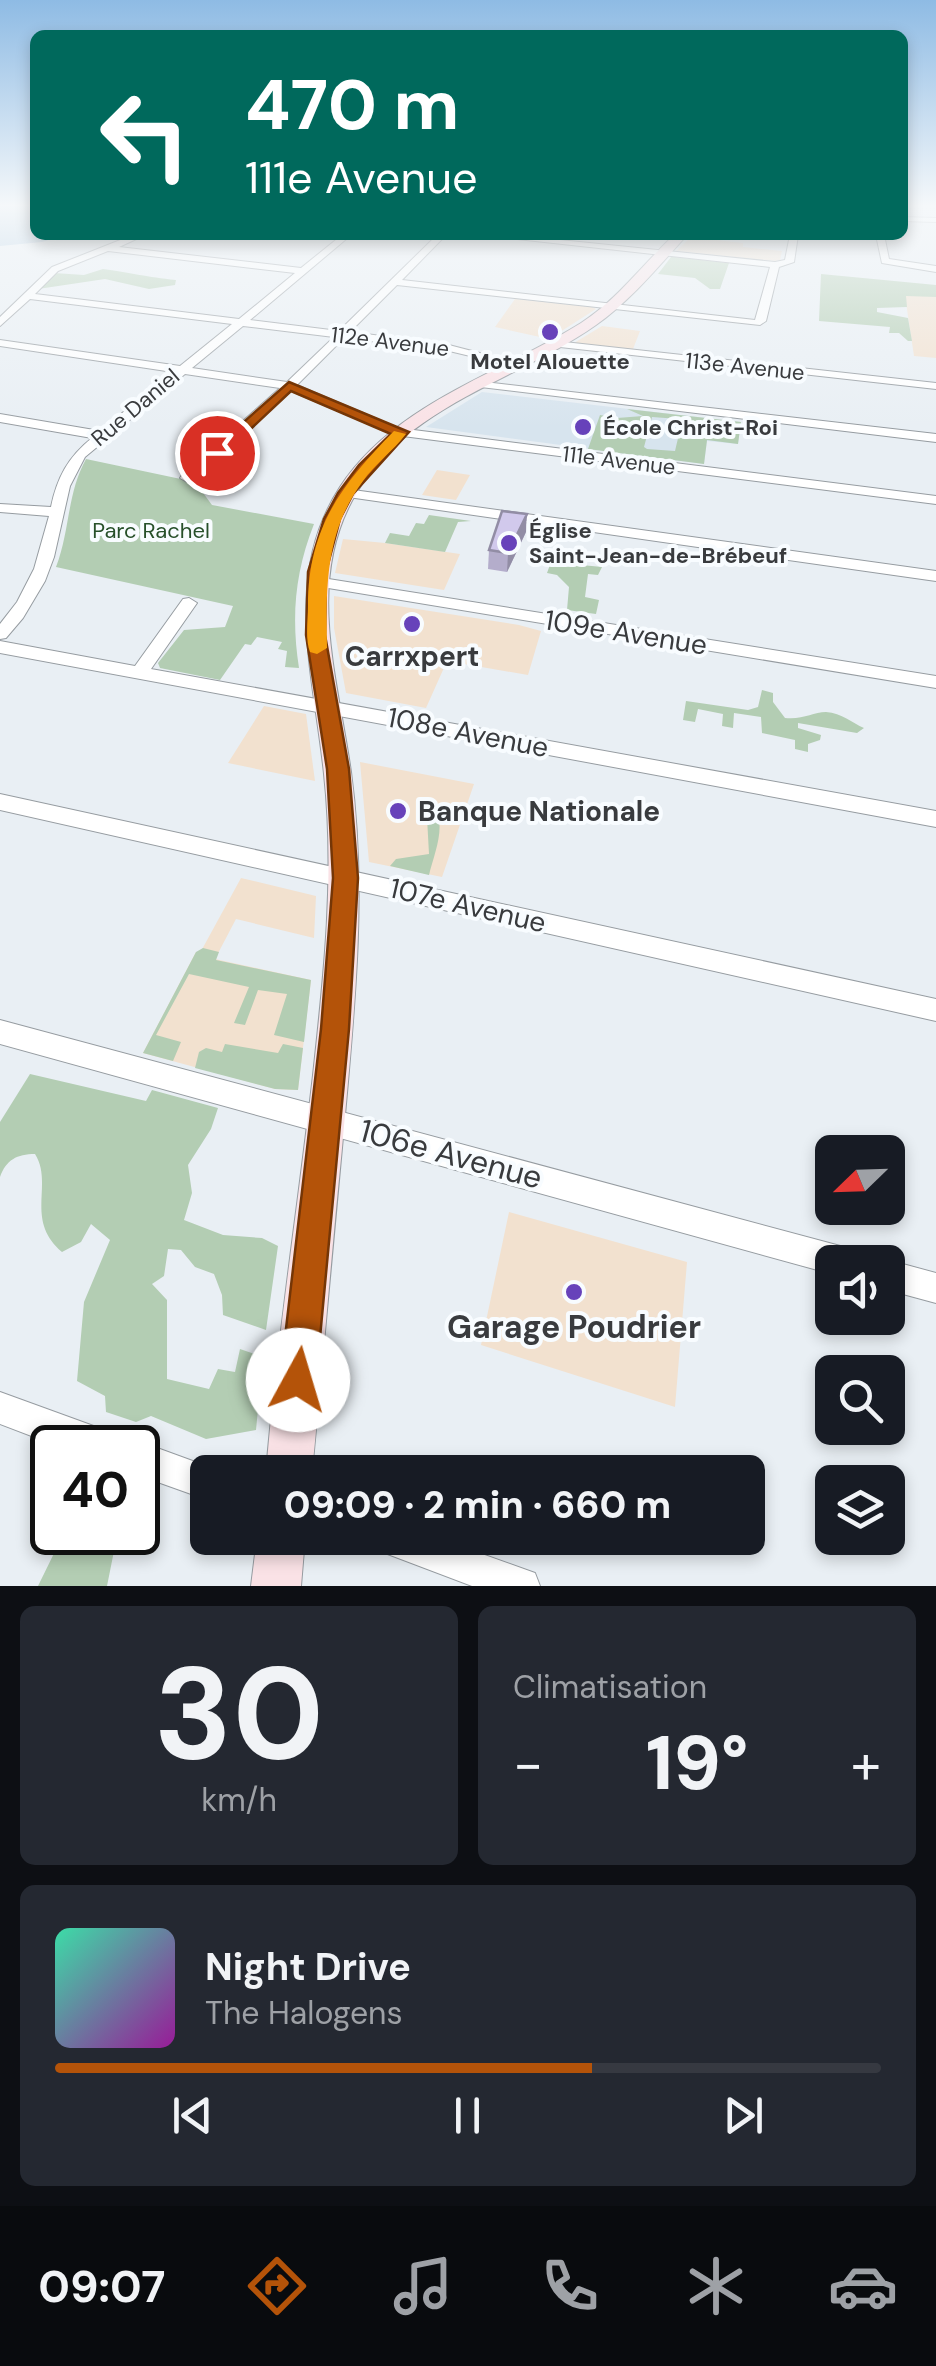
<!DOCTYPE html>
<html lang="fr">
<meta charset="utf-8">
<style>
:root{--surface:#171b24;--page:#242831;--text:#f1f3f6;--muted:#9ea1a6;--line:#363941;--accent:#b45309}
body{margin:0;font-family:"DM Sans",sans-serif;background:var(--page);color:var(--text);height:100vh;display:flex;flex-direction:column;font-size:38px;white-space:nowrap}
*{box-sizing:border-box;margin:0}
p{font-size:32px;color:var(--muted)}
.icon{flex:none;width:55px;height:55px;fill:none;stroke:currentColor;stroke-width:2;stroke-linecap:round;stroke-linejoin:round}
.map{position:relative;height:1586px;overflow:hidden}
.panel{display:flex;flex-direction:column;gap:20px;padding:20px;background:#0d0f14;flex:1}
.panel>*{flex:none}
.top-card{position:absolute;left:30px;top:30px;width:878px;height:210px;border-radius:15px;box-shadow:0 5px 15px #0003;background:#00695c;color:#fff;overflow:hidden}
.needle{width:65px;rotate:247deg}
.fabs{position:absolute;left:815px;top:1135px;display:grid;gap:20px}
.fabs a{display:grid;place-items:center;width:90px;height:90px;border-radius:15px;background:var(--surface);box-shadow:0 5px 15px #0003;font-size:50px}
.speed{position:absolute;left:30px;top:1425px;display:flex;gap:20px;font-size:50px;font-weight:700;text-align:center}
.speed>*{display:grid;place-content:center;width:130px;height:130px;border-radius:50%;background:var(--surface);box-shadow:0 5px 15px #0003;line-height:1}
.speed .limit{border:5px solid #111;border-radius:15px;background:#fff;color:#111}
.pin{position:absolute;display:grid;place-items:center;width:85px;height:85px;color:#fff;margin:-42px;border:5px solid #fff;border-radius:50%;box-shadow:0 2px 10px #0007}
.me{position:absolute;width:110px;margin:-55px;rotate:6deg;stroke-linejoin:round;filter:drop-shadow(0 0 8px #0008)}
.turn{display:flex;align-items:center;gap:35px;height:210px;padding:0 50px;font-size:45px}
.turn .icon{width:130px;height:130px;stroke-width:2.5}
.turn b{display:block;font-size:70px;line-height:85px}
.big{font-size:75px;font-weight:800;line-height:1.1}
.panel .card{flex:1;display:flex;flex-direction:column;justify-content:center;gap:15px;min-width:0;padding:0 35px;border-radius:15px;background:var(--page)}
.panel .dial{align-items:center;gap:0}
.dial b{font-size:130px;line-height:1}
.song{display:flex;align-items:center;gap:30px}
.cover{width:120px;height:120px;border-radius:15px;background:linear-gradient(135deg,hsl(160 70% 55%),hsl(300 70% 35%))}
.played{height:10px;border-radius:5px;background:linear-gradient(90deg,var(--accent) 65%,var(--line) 65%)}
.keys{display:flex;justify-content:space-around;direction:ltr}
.heat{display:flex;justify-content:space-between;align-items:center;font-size:55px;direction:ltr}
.panel .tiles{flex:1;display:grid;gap:20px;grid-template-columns:1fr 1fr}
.card:last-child{grid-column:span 2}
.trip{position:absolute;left:190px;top:1455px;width:575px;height:100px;border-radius:15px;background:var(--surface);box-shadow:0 5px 15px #0003;font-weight:800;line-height:100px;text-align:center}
.tabs{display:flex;height:160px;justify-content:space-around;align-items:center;background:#090b0e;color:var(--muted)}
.tabs .icon{width:70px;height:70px}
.tabs .on{color:var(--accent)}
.tabs b{font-size:45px;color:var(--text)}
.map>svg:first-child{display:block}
</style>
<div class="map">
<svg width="936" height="1586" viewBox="0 0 936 1586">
<rect width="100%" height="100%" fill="#e9eff4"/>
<path fill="#f2e1cf" d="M691,237L743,243V247L782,251L780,260L775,261L676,251Z
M936,285V358L914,356L905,296Z
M515,299L592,307L596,309L549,339L495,327Z
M602,326L640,331L633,349L574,343Z
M437,470L470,475L456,500L422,495Z
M343,539L385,543L460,554L444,590L335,573Z
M334,596L519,625L541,631L528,675L447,661L426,708L346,693L334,628Z
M264,706L306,714L315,781L228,763Z
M360,762L474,784L442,877L369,862Z
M241,878L316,896L314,938L236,919L215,959L311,980L298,1090L275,1089L143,1053L196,952L200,953Z
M509,1212L687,1262L675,1407L481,1345Z"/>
<path fill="#d7e4ee" d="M482,392L741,422L738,444L707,441L704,464L426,427Z"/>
<path fill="#b3cdb3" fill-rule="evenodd" d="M671,257H675L729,263L720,289H710L695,278L658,274Z
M103,269C133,273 146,277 176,280L175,285L149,289L105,279L38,289L54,273L84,275Z
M821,274L936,285V297L906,296L907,307L877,308V312L908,318L912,341H908L899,333H889L890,327L819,321Z
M627,409L741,422L738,444L707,440L704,464L588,449L600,415L617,418L643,416ZM652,417L679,419L699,426V430H694L693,436L679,434L675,451L647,449L644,447Z
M86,459L195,482L212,505L314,524C295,572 291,617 299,668L285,667L287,651L278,649L282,642L257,637L251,645L245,644L220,680L160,668L158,663L184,630L225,627L233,606L56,567C70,531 67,493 86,459Z
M429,515L471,521L458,522L445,552L385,543L390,533L409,536L416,523L424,524Z
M551,562L602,567L598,575L588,574L585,597L599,600L596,614L567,610L569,587L557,575L547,573Z
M762,690L773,693V702L785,718C803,720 813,712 826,712C842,713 852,723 864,728L857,733L798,723V728L821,735L820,740L808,744V752L795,749V740L762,733L761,717L734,713L733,728L722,726L723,714L698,709L695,722L683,720L686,701L748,710L758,707Z
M426,799C451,817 435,850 429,875L390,866L396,859L429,854Z
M203,948L219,952L216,960L311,980L304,1042L274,1035L287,994L258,990L245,1025L234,1023L249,987L189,974L156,1035L181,1042L173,1061L143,1053L196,952Z
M225,1044L278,1053L283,1044L303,1048L298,1090L275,1089L195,1068L199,1052L206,1048L222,1052Z
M30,1074L146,1101L152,1090L218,1108L211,1129L188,1165L192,1193L184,1220L223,1235L262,1238L278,1246L266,1330L223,1315L222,1295L214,1274L195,1267L181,1250L168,1249L164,1276L152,1284L167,1300V1379L209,1389L218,1369L235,1372L240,1349L263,1357L256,1430L206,1439L151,1416L136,1422L106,1412L105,1396L77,1381L84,1302L110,1240L91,1224L81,1242L62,1252C24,1220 54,1184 35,1154C17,1154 6,1160 0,1177V1122Z
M64,1533L114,1551L107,1586H38Z"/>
<path fill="#a8c6df" d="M0,206H35V235H65L42,242L0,246Z"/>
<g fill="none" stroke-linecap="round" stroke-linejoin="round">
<g stroke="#969ca1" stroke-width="2">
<path id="street" d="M902,217L936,218V222L902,221Z
M133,235H145L119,247L301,268L342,235H351L250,320L339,331L437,235H446L402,280L755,320L770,267L482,235H511L775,262L785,260L790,235H798L794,262L779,267L766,321L760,325L397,285L350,332L445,344L522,364L516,367L445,350L344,338L297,385L398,428L936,496V504L395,435L291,391L187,482L180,478L182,475L280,388L185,374L85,457L70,486L54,557L45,581L23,618L6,638L0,639V624L17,602L34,569L49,516L0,512V504L51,507C57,478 68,457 92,438L0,422V414L100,431L173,372L0,346V340L180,366L232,324L30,299L0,326V317L52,267ZM108,251L295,273L239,319L35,294L58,271ZM243,326L334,337L287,382L192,368Z
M876,235H884L889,259L936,266V272L882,263Z
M555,341L936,383V389L551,346V342Z
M476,381L936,434V442L472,386L470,384Z
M346,489L936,571V581L341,496V490Z
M316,577L936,676V688L310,585V579Z
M189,598L197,603L151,669L936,811V827L0,653V641L135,666L183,599Z
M0,794L936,999V1021L0,810Z
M0,1020L844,1247L854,1252L859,1262H832V1274L0,1044Z
M888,1260L936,1273V1303L888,1290V1262H882Z
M0,1392L121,1436L126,1448H63L0,1424Z
M138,1441L220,1471L208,1472V1500L138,1475V1448H126Z
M371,1538H437L535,1573L540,1586H472L377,1550Z"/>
</g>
<g stroke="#969ca1" stroke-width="2">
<path id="secondary" d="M674,235H687C659,266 630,301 596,325C518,380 408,405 357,492C304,579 338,678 351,772C368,896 353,1024 342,1148C331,1256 323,1364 312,1472H266C277,1340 298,1207 313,1075C324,975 335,874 324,774C314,676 282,576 340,487C395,403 500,374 581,323C617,300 643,264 674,235Z
M257,1538H305L301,1586H251Z"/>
</g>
<use href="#street" fill="#fff" fill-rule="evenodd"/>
<use href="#secondary" fill="#fae2e6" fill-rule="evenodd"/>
</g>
<path fill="#b4adcb" d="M526,532L507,572L488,569L489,550Z"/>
<path fill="#928da5" d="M527,514L526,532L507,572L508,553Z"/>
<path fill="#d1c9ec" stroke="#928da5" stroke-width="2.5" d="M502,511L527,514L508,553L489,550Z"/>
<linearGradient id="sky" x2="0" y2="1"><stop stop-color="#8ebbe4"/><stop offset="0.48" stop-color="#f5f8fa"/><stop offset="1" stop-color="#f5f8fa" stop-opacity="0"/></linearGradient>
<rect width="936" height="428" fill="url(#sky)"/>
<path fill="#b45309" stroke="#753606" stroke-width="2.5" d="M289,382L409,432L353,494L340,519L326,572L325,635L349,769L358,878L349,1029L316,1380L311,1393L298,1398L285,1393L280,1380L321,1029L333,878L327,769L306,635L308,572L324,519L338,493L359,465L391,434L291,391L222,456H212V450Z"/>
<path fill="#f59e0b" d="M394,431L406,434C393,451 375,464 363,481C325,532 326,587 327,648L317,654L310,652C305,639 308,621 308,606C308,528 341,485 394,431Z"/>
<g fill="#6742ba" stroke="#f8fcff" stroke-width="4">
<circle cx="550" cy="332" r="10"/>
<circle cx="583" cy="427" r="10"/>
<circle cx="509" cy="543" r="10"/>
<circle cx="412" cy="624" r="10"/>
<circle cx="398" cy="811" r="10"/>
<circle cx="574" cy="1292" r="10"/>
</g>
<g text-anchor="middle" stroke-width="8" stroke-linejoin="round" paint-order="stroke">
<g font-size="22" fill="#393b3e" stroke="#f8fcff">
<text transform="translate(390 341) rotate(7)" y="8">112e Avenue</text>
<text transform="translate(745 366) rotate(6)" y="8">113e Avenue</text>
<text transform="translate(135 407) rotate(-40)" y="8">Rue Daniel</text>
<text transform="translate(619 460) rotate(7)" y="8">111e Avenue</text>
</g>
<g font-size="22" font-weight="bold" fill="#393b3e" stroke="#f8fcff" text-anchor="start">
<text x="550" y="369" text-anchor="middle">Motel Alouette</text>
<text x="603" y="435">École Christ-Roi</text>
<text x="529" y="538">Église<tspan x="529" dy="25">Saint-Jean-de-Brébeuf</tspan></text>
</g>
<g font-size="22" fill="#27502a" stroke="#f8fcff">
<text x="151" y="538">Parc Rachel</text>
</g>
<g font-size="28" fill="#393b3e" stroke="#f8fcff">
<text transform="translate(626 632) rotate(9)" y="10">109e Avenue</text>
<text transform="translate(468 732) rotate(11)" y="10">108e Avenue</text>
<text transform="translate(468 905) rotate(13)" y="10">107e Avenue</text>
</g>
<g font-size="28" font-weight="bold" fill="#393b3e" stroke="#f8fcff">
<text x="412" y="666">Carrxpert</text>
<text x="418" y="821" text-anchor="start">Banque Nationale</text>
</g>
<g font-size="32" fill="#393b3e" stroke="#f8fcff">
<text transform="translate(451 1154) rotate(15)" y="11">106e Avenue</text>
</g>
<g font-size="32" font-weight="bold" fill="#393b3e" stroke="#f8fcff">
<text x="574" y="1338">Garage Poudrier</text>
</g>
</g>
</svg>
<div class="fabs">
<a><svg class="needle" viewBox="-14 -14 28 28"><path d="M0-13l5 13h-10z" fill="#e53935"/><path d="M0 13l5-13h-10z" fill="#9ea1a6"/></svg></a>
<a><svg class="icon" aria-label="sound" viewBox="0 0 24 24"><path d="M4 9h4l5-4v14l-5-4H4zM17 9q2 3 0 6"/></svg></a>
<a><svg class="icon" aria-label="search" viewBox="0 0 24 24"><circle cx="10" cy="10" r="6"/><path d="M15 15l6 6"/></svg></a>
<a><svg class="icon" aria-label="layers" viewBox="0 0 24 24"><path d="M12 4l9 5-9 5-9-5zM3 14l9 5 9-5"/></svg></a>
</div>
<div class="speed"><div class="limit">40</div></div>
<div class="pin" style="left:217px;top:453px;background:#d93025"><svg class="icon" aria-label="arrive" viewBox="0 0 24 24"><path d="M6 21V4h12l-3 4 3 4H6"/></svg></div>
<svg class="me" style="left:298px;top:1380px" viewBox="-20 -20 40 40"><circle r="19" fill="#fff"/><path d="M0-13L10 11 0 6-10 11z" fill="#b45309"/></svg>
<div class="trip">09:09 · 2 min · 660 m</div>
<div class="top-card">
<div class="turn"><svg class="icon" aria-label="left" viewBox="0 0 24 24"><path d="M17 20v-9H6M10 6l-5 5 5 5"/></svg><div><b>470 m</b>111e Avenue</div></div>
</div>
</div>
<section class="panel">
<div class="tiles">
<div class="card dial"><b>30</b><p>km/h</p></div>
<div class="card"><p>Climatisation</p>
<div class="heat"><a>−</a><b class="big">19°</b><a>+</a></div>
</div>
<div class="card">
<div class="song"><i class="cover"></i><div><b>Night Drive</b><p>The Halogens</p></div></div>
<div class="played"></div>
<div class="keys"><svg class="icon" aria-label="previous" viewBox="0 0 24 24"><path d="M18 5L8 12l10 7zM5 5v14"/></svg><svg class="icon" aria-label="pause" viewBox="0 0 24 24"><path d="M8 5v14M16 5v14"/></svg><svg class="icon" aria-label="next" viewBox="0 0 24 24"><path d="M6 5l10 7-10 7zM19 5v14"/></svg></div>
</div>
</div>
</section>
<nav class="tabs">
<b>09:07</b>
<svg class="icon on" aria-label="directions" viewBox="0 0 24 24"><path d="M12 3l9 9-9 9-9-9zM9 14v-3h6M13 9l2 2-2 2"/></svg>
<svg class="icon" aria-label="music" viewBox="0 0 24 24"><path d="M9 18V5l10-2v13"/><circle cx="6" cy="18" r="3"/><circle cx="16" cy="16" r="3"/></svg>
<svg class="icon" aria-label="phone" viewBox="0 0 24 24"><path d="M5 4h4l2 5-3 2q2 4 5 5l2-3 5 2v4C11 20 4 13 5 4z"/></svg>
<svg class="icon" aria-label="climate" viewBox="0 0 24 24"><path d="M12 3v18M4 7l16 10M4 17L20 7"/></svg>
<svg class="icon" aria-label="car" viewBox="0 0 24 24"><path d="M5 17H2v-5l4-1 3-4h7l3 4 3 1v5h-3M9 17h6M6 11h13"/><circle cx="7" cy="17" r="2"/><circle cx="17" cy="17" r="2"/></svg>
</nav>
